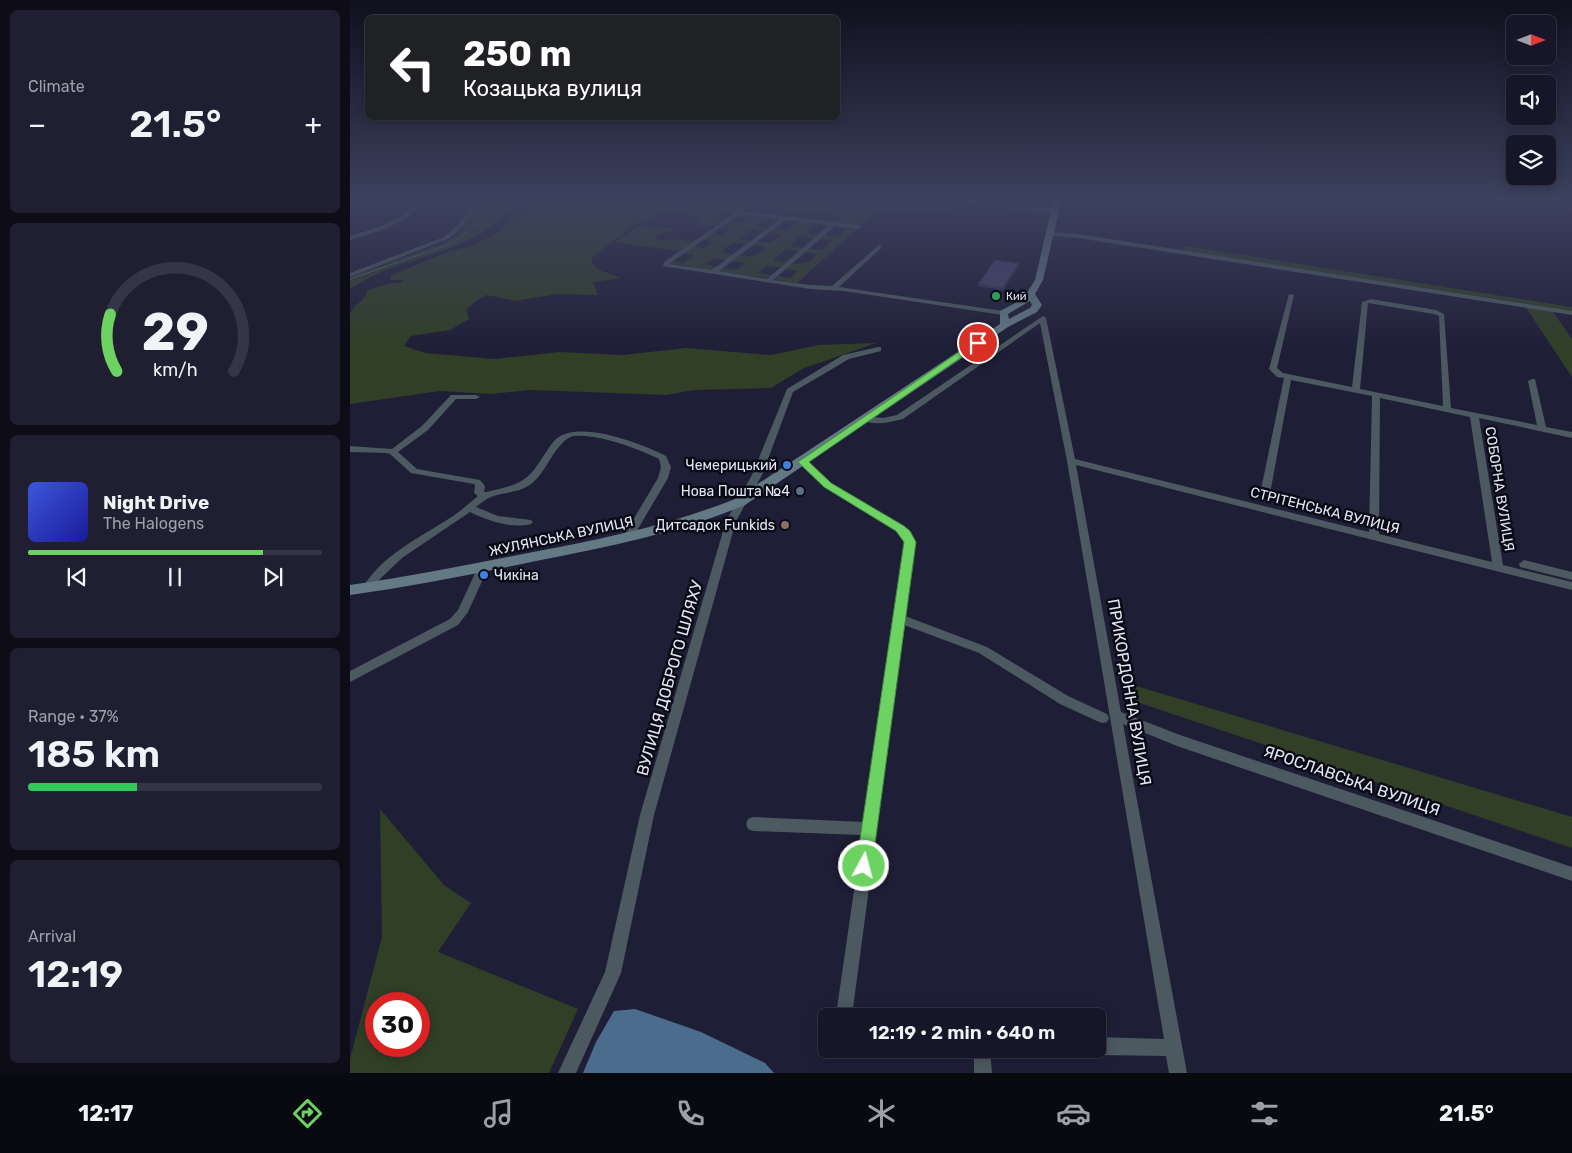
<!DOCTYPE html>
<meta charset="utf-8">
<style>
:root{--surface:#171629;--page:#201f31;--text:#f1f3f6;--muted:#9e9fa8;--line:#363546;--accent:#6cd362}
body{margin:0;font-family:Rubik,sans-serif;background:var(--page);color:var(--text);height:100vh;display:flex;flex-direction:column;font-size:19px;white-space:nowrap}
*{box-sizing:border-box;margin:0}
p{font-size:16px;color:var(--muted)}
.icon{flex:none;width:28px;height:28px;fill:none;stroke:currentColor;stroke-width:2;stroke-linecap:round;stroke-linejoin:round}
.map{position:relative;flex:1;overflow:hidden}
.drawer{display:flex;flex-direction:column;gap:10px;padding:10px;background:#0d0c17;width:350px}
.drawer>*{flex:none}
.guide{position:absolute;left:15px;top:15px;width:475px;height:105px;border-radius:8px;box-shadow:0 2px 12px #0003,0 0 0 1px var(--line);background:#202124;color:#fff;overflow:hidden}
.needle{width:32px;rotate:90deg}
.buttons{position:absolute;left:1156px;top:15px;display:grid;gap:10px}
.buttons a{display:grid;place-items:center;width:50px;height:50px;border-radius:8px;background:var(--surface);box-shadow:0 2px 12px #0003,0 0 0 1px var(--line);font-size:25px}
.speed{position:absolute;left:15px;top:992px;display:flex;gap:10px;font-size:25px;font-weight:700;text-align:center}
.speed>*{display:grid;place-content:center;width:65px;height:65px;border-radius:50%;background:var(--surface);box-shadow:0 2px 12px #0003,0 0 0 1px var(--line);line-height:1}
.speed .limit{border:8px solid #d22;background:#fff;color:#111}
.pin{position:absolute;display:grid;place-items:center;width:42px;height:42px;color:#fff;margin:-21px;border:2px solid #fff;border-radius:50%;box-shadow:0 1px 5px #0007}
.me{position:absolute;width:55px;margin:-28px;rotate:7deg;stroke-linejoin:round;filter:drop-shadow(0 0 4px #0008)}
.turn{display:flex;align-items:center;gap:18px;height:105px;padding:0 15px;font-size:22px}
.turn .icon{width:65px;height:65px;stroke-width:2.5}
.turn b{display:block;font-size:35px;line-height:42px}
.big{font-size:38px;font-weight:600;line-height:1.1}
.drawer .card{flex:1;display:flex;flex-direction:column;justify-content:center;gap:8px;min-width:0;padding:0 18px;border-radius:8px;background:var(--page)}
.drawer .dial{align-items:center;gap:0}
.dial svg{height:130px;overflow:visible;fill:none;stroke:var(--line);stroke-width:7;stroke-linecap:round;text-anchor:middle}
.dial text{fill:var(--text);stroke:none}
.song{display:flex;align-items:center;gap:15px}
.cover{width:60px;height:60px;border-radius:8px;background:linear-gradient(135deg,hsl(230 70% 55%),hsl(240 70% 35%))}
.played{height:5px;border-radius:2px;background:linear-gradient(90deg,var(--accent) 80%,var(--line) 80%)}
.keys{display:flex;justify-content:space-around;direction:ltr}
.heat{display:flex;justify-content:space-between;align-items:center;font-size:28px;direction:ltr}
.charge{height:8px;border-radius:4px;background:linear-gradient(90deg,#34c759 37%,var(--line) 0)}
.trip{position:absolute;left:468px;top:1008px;width:288px;height:50px;border-radius:8px;background:var(--surface);box-shadow:0 2px 12px #0003,0 0 0 1px var(--line);font-weight:600;line-height:50px;text-align:center}
.tabs{display:flex;height:80px;justify-content:space-around;align-items:center;background:#090910;color:var(--muted)}
.tabs .icon{width:35px;height:35px}
.tabs .current{color:var(--accent)}
.tabs b{font-size:22px;color:var(--text)}
main{display:flex;flex:1;min-height:0}
.map>svg:first-child{display:block}
</style>
<main>
<section class="drawer">
<div class="card"><p>Climate</p>
<div class="heat"><a>−</a><b class="big">21.5°</b><a>+</a></div>
</div>
<div class="card dial"><svg viewBox="0 0 100 80">
<path d="M14 69A42 42 0 1 1 86 69"/>
<path d="M14 69A42 42 0 0 1 10 34" stroke="#6cd362"/>
<text x="50" y="56" font-size="32" font-weight="700">29</text>
<text x="50" y="72" font-size="11">km/h</text>
</svg></div>
<div class="card">
<div class="song"><i class="cover"></i><div><b>Night Drive</b><p>The Halogens</p></div></div>
<div class="played"></div>
<div class="keys"><svg class="icon" aria-label="previous" viewBox="0 0 24 24"><path d="M18 5L8 12l10 7zM5 5v14"/></svg><svg class="icon" aria-label="pause" viewBox="0 0 24 24"><path d="M8 5v14M16 5v14"/></svg><svg class="icon" aria-label="next" viewBox="0 0 24 24"><path d="M6 5l10 7-10 7zM19 5v14"/></svg></div>
</div>
<div class="card"><p>Range · 37%</p><b class="big">185 km</b><div class="charge"></div></div>
<div class="card"><p>Arrival</p><b class="big">12:19</b></div>
</section>
<div class="map">
<svg width="1222" height="1073" viewBox="0 0 1222 1073">
<rect width="100%" height="100%" fill="#1f1e37"/>
<path fill="#303f26" fill-rule="evenodd" d="M130,202H161C141,246 67,255 27,274C18,278 9,284 0,289V277L96,242L110,233Z
M190,202H329L282,226L242,258V264L249,270L271,278L243,282L248,295L207,294L166,301L137,295L126,301L116,310L119,319L100,330L61,336L54,346L76,353L144,359L209,352L272,355L336,348L421,355L469,345L526,343L452,369L421,388L344,390L316,395L181,390L140,394L90,391L0,404V313C5,303 14,303 18,290L37,284L53,282V280H41L40,276L97,252L125,245L150,231L165,216L185,206Z
M357,202H474L478,206L524,210L534,202C529,213 518,218 509,226L483,222L492,216L403,205L395,210H384L377,214H368L361,217L375,219L365,226L346,224L354,218L318,211Z
M389,214L430,218L431,219L417,218L406,226L419,228L415,231L401,230L389,238L402,241L398,244C387,242 378,243 371,252L384,255L376,260L364,258L355,265L367,267L362,270L318,263L322,261L334,263L344,255L332,253L345,245H347L345,247L354,248L363,242L354,240L350,242L363,231L366,232L364,234L373,235L381,228H367L380,220L390,223L398,217L385,216Z
M440,220L479,225L466,224L455,232L467,235L464,238L451,236L440,246L452,248L449,251L435,250L423,260L436,262L430,267L417,266L408,273L421,275L417,278L369,271L374,268L386,270L396,263L382,261L389,256C401,257 408,256 416,247L403,245L407,242C418,243 425,243 432,234L420,232L423,229L437,231L447,222Z
M290,225L325,229C318,233 313,231 304,238L311,241L321,239L344,241L329,251L264,242Z
M485,226L508,228L447,283L423,279L429,276L440,278L448,271L436,269L440,263C452,265 460,264 467,254L454,252L457,249L471,250L482,241L469,239L474,235L486,237L496,229Z
M836,246L1222,307V311L1201,309L1222,339V377L1173,303L833,251Z
M773,682L1222,817V848L778,699Z
M30,809L94,885L121,903L88,952L228,1009L199,1073H0V1059L32,937ZM26,1004H69V1046H26Z"/>
<path fill="#4b6c8d" d="M285,1009L351,1032L415,1063L424,1073H233L246,1042L264,1011Z"/>
<g fill="none" stroke-linecap="round" stroke-linejoin="round">
<path stroke="#4b6c8d" stroke-width="1" d="M0,279L103,243L146,209L148,202"/>
<path fill="#4c5960" fill-rule="evenodd" d="M54,202H59L68,207C51,226 24,233 0,240V236C22,229 45,224 62,207Z
M123,202H128C122,218 111,230 98,239L0,277V273L94,237L112,221Z
M535,202H541L537,207L593,206L597,202H603L594,210H531Z
M615,202H631L704,209L707,211L704,213L618,204Z
M389,210L509,225L512,227L509,229L485,226L423,280L460,285L482,286L529,245L531,246V248L489,287L653,311L656,313L653,315L494,291L460,289L313,266L314,262ZM390,214L430,219L362,270L319,264ZM436,220L479,225L417,279L369,271Z
M699,232L728,234L1222,311V315L728,238L697,235V233Z
M939,294L944,295L927,368L933,373L1002,387L1012,302L1021,299L1086,310L1094,314L1101,408L1187,425L1178,381L1182,379H1185L1196,427L1222,432V438L1129,418L1153,565L1222,582V590L726,465L771,712L830,735L1222,867V881L827,746L773,724L837,1073H819L816,1056L746,1055L740,1052L739,1049H746V1037L814,1039L717,461L690,323L553,419C540,422 522,427 510,419L514,416L533,418L547,415L693,316L696,318L725,459L1019,532L1022,396L941,380L919,499L914,502L909,499L934,378L927,377L919,369ZM1018,303L1084,314L1089,316L1093,406L1010,389ZM1030,398L1120,417L1142,562L1029,534Z
M528,347H531V351L499,359L443,392L412,475L386,521L304,815L271,973L226,1073H208L255,972L290,815L376,521L402,475L437,389L493,355Z
M101,395H126L130,397L126,399H106L78,430L48,452L67,469L130,480L135,486L134,492H136C159,486 174,486 188,464C194,456 199,446 206,439C229,419 293,444 316,456L321,467L318,478L282,539H274L273,537L308,478L311,467L309,459C290,449 246,433 224,436C218,437 213,442 209,447C198,459 193,477 178,486C167,493 154,492 141,497C136,499 131,503 126,507L148,516L181,520L183,522L181,524C162,529 138,521 120,512L52,558L30,579L22,590H14L13,587C35,551 77,535 110,511C116,506 122,501 128,496L124,493L125,486L124,484L61,473L40,454L36,453L0,452V446L42,449L72,426Z
M453,458L456,459L481,483L553,526L560,532L565,542L555,616L637,647L718,696L757,714L759,718L757,722L753,723L749,722L710,704L629,653L554,625L502,1016L486,1015L512,835L403,831L398,829L396,824L398,819L403,817L514,822L544,620L542,618L544,615L555,542L547,530L475,487L450,463L449,461Z
M1174,560L1222,572V580L1170,567L1169,564Z
M133,564L137,565L138,568L118,612L108,625L0,682V671L100,619L108,610L129,565Z
M624,1049H640L642,1073H624Z"/>
<path fill="#637984" fill-rule="evenodd" d="M703,202H711L693,280L685,294L692,305L687,312L658,327L395,505C328,533 257,547 186,561C124,574 63,586 0,595V585C62,576 122,564 183,552C252,539 320,525 385,499L650,324V311L673,299L685,280ZM680,301L682,305L680,308L659,319L658,314Z"/>
</g>
<path fill="#3a395a" d="M669,266L653,290L628,286V284Z"/>
<path fill="#302e4a" d="M669,263V266L653,290V288Z"/>
<path fill="#444269" stroke="#302e4a" d="M645,260L669,263L653,288L628,284Z"/>
<linearGradient id="sky" x2="0" y2="1"><stop stop-color="#11101e"/><stop offset="0.57" stop-color="#3c415e"/><stop offset="1" stop-color="#3c415e" stop-opacity="0"/></linearGradient>
<rect width="1222" height="352" fill="url(#sky)"/>
<path fill="#6cd362" stroke="#468940" d="M625,341L632,343L459,462L481,483L554,526L560,531L566,542L522,866L520,872L514,875L508,872L506,866L554,542L546,531L474,487L448,462Z"/>
<circle fill="#2e9e5b" stroke="#0a0a15" stroke-width="2" cx="646" cy="296" r="5"/>
<g fill="#3f7fe0" stroke="#0a0a15" stroke-width="2">
<circle cx="437" cy="465" r="5"/>
<circle cx="134" cy="575" r="5"/>
</g>
<circle fill="#5c6f8a" stroke="#0a0a15" stroke-width="2" cx="450" cy="491" r="5"/>
<circle fill="#8d6e63" stroke="#0a0a15" stroke-width="2" cx="435" cy="525" r="5"/>
<g text-anchor="middle" stroke-width="5" stroke-linejoin="round" paint-order="stroke">
<g font-size="11" fill="#e4e4f5" stroke="#0a0a15" text-anchor="start">
<text x="656" y="300">Кий</text>
</g>
<g font-size="14" fill="#e4e4f5" stroke="#0a0a15" text-anchor="end">
<text x="427" y="470">Чемерицький</text>
<text x="440" y="496">Нова Пошта №4</text>
<text x="425" y="530">Дитсадок Funkids</text>
<text x="144" y="580" text-anchor="start">Чикіна</text>
</g>
<g font-size="14" fill="#e4e4f5" stroke="#0a0a15">
<text transform="translate(1150 489) rotate(81)" y="5">СОБОРНА ВУЛИЦЯ</text>
<text transform="translate(975 510) rotate(14)" y="5">СТРІТЕНСЬКА ВУЛИЦЯ</text>
<text transform="translate(211 536) rotate(-12)" y="5">ЖУЛЯНСЬКА ВУЛИЦЯ</text>
</g>
<g font-size="16" fill="#e4e4f5" stroke="#0a0a15">
<text transform="translate(319 678) rotate(-74)" y="6">ВУЛИЦЯ ДОБРОГО ШЛЯХУ</text>
<text transform="translate(780 692) rotate(80)" y="6">ПРИКОРДОННА ВУЛИЦЯ</text>
<text transform="translate(1002 780) rotate(19)" y="6">ЯРОСЛАВСЬКА ВУЛИЦЯ</text>
</g>
</g>
</svg>
<div class="buttons">
<a><svg class="needle" viewBox="-14 -14 28 28"><path d="M0-13l5 13h-10z" fill="#e53935"/><path d="M0 13l5-13h-10z" fill="#9e9fa8"/></svg></a>
<a><svg class="icon" aria-label="sound" viewBox="0 0 24 24"><path d="M4 9h4l5-4v14l-5-4H4zM17 9q2 3 0 6"/></svg></a>
<a><svg class="icon" aria-label="layers" viewBox="0 0 24 24"><path d="M12 4l9 5-9 5-9-5zM3 14l9 5 9-5"/></svg></a>
</div>
<div class="speed"><div class="limit">30</div></div>
<div class="pin" style="left:628px;top:343px;background:#d93025"><svg class="icon" aria-label="arrive" viewBox="0 0 24 24"><path d="M6 21V4h12l-3 4 3 4H6"/></svg></div>
<svg class="me" style="left:514px;top:866px" viewBox="-20 -20 40 40"><circle r="17" fill="#6cd362" stroke="#fff" stroke-width="3"/><path d="M0-11L8 9 0 5-8 9z" fill="#fff"/></svg>
<div class="trip">12:19 · 2 min · 640 m</div>
<div class="guide">
<div class="turn"><svg class="icon" aria-label="left" viewBox="0 0 24 24"><path d="M17 20v-9H6M10 6l-5 5 5 5"/></svg><div><b>250 m</b>Козацька вулиця</div></div>
</div>
</div>
</main>
<nav class="tabs">
<b>12:17</b>
<svg class="icon current" aria-label="directions" viewBox="0 0 24 24"><path d="M12 3l9 9-9 9-9-9zM9 14v-3h6M13 9l2 2-2 2"/></svg>
<svg class="icon" aria-label="music" viewBox="0 0 24 24"><path d="M9 18V5l10-2v13"/><circle cx="6" cy="18" r="3"/><circle cx="16" cy="16" r="3"/></svg>
<svg class="icon" aria-label="phone" viewBox="0 0 24 24"><path d="M5 4h4l2 5-3 2q2 4 5 5l2-3 5 2v4C11 20 4 13 5 4z"/></svg>
<svg class="icon" aria-label="climate" viewBox="0 0 24 24"><path d="M12 3v18M4 7l16 10M4 17L20 7"/></svg>
<svg class="icon" aria-label="car" viewBox="0 0 24 24"><path d="M5 17H2v-5l4-1 3-4h7l3 4 3 1v5h-3M9 17h6M6 11h13"/><circle cx="7" cy="17" r="2"/><circle cx="17" cy="17" r="2"/></svg>
<svg class="icon" aria-label="filters" viewBox="0 0 24 24"><path d="M4 7h16M4 17h16"/><circle cx="9" cy="7" r="2"/><circle cx="15" cy="17" r="2"/></svg>
<b>21.5°</b>
</nav>
